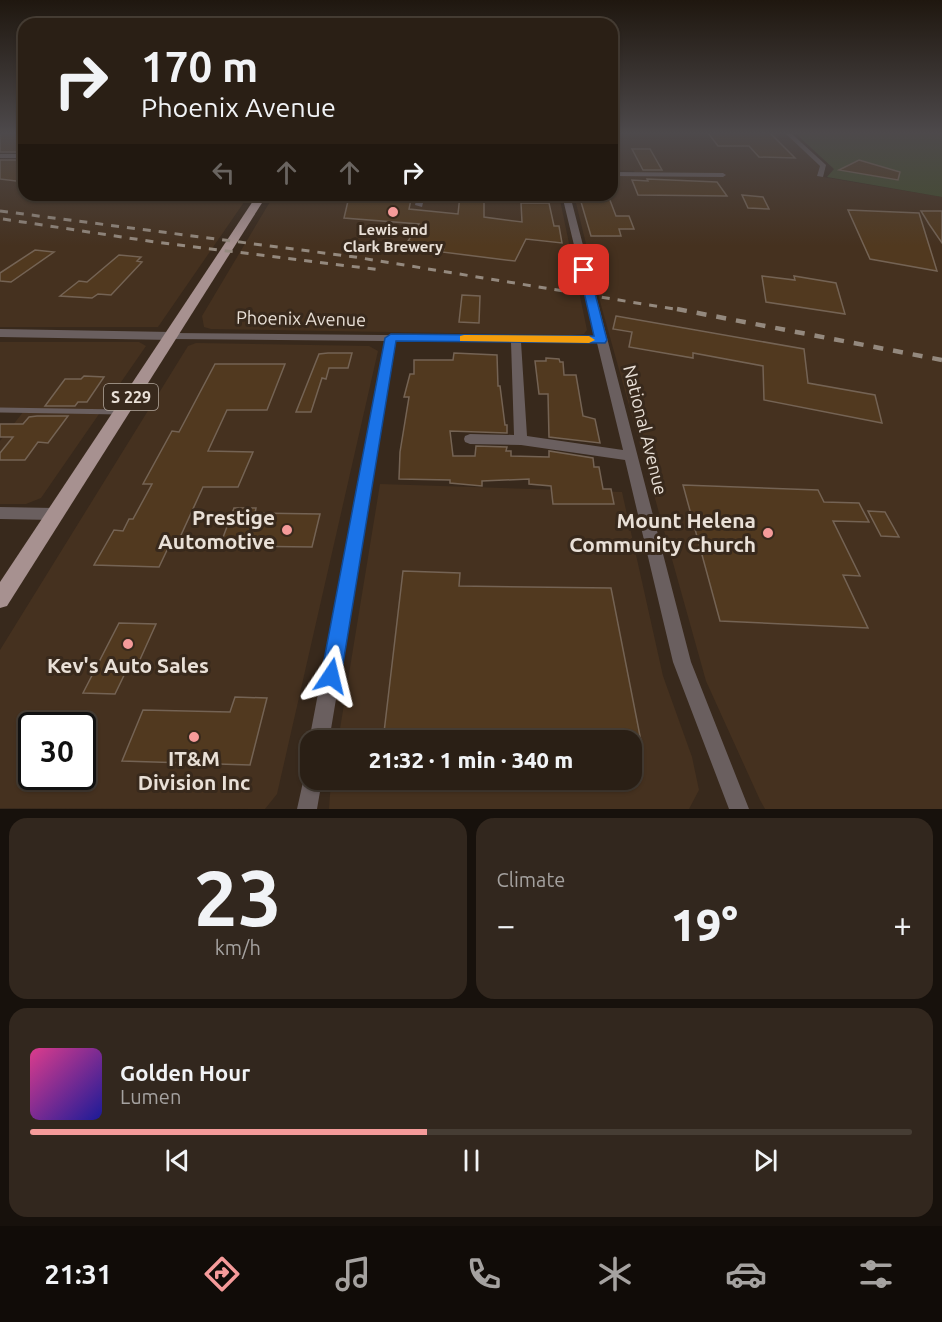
<!DOCTYPE html>
<meta charset="utf-8">
<style>
:root{--surface:#2a1f15;--page:#32271e;--text:#f1f3f6;--muted:#a5a2a0;--line:#463d34;--accent:#f59b9a}
body{margin:0;font-family:Ubuntu,sans-serif;background:var(--page);color:var(--text);height:100vh;display:flex;flex-direction:column;font-size:22px;white-space:nowrap}
*{box-sizing:border-box;margin:0}
p{font-size:20px;color:var(--muted)}
.icon{flex:none;width:33px;height:33px;fill:none;stroke:currentColor;stroke-width:2;stroke-linecap:round;stroke-linejoin:round}
.map{position:relative;height:809px;overflow:hidden}
.drawer{display:flex;flex-direction:column;gap:9px;padding:9px;background:#17110c;flex:1}
.drawer>*{flex:none}
.hud{position:absolute;left:18px;top:18px;width:600px;height:183px;border-radius:18px;box-shadow:0 2px 4px #0004,0 0 0 2px var(--line);background:#2a1f15;color:var(--text);overflow:hidden}
.speed{position:absolute;left:18px;top:712px;display:flex;gap:12px;font-size:30px;font-weight:700;text-align:center}
.speed>*{display:grid;place-content:center;width:78px;height:78px;border-radius:50%;background:var(--surface);box-shadow:0 2px 4px #0004,0 0 0 2px var(--line);line-height:1}
.speed .limit{border:3px solid #111;border-radius:9px;background:#fff;color:#111}
.pin{position:absolute;display:grid;place-items:center;width:51px;height:51px;color:#fff;margin:-26px;border-radius:12px;box-shadow:0 3px 9px #0006}
.me{position:absolute;width:66px;margin:-33px;rotate:10deg;stroke-linejoin:round;filter:drop-shadow(0 0 4px #0008)}
.turn{display:flex;align-items:center;gap:21px;height:126px;padding:0 24px;font-size:27px}
.turn .icon{width:78px;height:78px;stroke-width:2.5}
.turn b{display:block;font-size:42px;line-height:51px}
.lanes{display:flex;align-items:center;height:57px;padding:0 24px;background:#0003;justify-content:center;gap:30px;direction:ltr}
.lanes .off{opacity:.35}
.big{font-size:45px;font-weight:800;line-height:1.1}
.drawer .card{flex:1;display:flex;flex-direction:column;justify-content:center;gap:9px;min-width:0;padding:0 21px;border-radius:18px;background:var(--page)}
.drawer .dial{align-items:center;gap:0}
.dial b{font-size:78px;line-height:1}
.song{display:flex;align-items:center;gap:18px}
.cover{width:72px;height:72px;border-radius:9px;background:linear-gradient(135deg,hsl(330 70% 55%),hsl(240 70% 35%))}
.played{height:6px;border-radius:3px;background:linear-gradient(90deg,var(--accent) 45%,var(--line) 45%)}
.keys{display:flex;justify-content:space-around;direction:ltr}
.heat{display:flex;justify-content:space-between;align-items:center;font-size:33px;direction:ltr}
.drawer .tiles{flex:1;display:grid;gap:9px;grid-template-columns:1fr 1fr}
.card:last-child{grid-column:span 2}
.trip{position:absolute;left:300px;top:730px;width:342px;height:60px;border-radius:18px;background:var(--surface);box-shadow:0 2px 4px #0004,0 0 0 2px var(--line);font-weight:800;line-height:60px;text-align:center}
.tab-bar{display:flex;height:96px;justify-content:space-around;align-items:center;background:#110c08;color:var(--muted)}
.tab-bar .icon{width:42px;height:42px}
.tab-bar .active{color:var(--accent)}
.tab-bar b{font-size:27px;color:var(--text)}
.map>svg:first-child{display:block}
</style>
<div class="map">
<svg width="942" height="809" viewBox="0 0 942 809">
<rect width="100%" height="100%" fill="#38291c"/>
<path fill="#45311f" fill-rule="evenodd" d="M612,133H786L820,166L817,176L942,197V809H765L760,800L706,681L601,305L574,195H612V176H636L634,171L612,170Z
M0,160H24V195H249L158,327H0Z
M274,195H559L587,330L584,334L573,335L211,329L204,327L202,316Z
M0,342H139L146,346L41,498L26,504H0V441L24,411L0,410Z
M196,343L369,346L378,351L277,794L265,809L0,808V650L188,346ZM32,726H82V777H32Z
M380,484L622,492L663,676L692,757L699,790L689,809H329L331,780H632V741H338Z"/>
<path fill="#424c2b" d="M795,133H942V197L827,177L834,169Z"/>
<path fill="#51391f" stroke="#746354" stroke-width="1.5" d="M0,133H24V152H0Z
M708,133H770L795,158L759,157L749,146H718Z
M632,149H650L662,170H643Z
M0,160H24V182L0,179Z
M859,160L900,172L898,180L839,170Z
M647,179L717,182L727,196L638,195L632,180L648,181Z
M355,195H412L409,209L458,214L460,195H484V217L522,222L521,203H549L554,226H559L562,243L526,239L515,261L442,252L444,249L408,241L419,224L344,218L348,201Z
M579,195H608L616,216H629L634,229H619L621,236H591Z
M742,195L763,197L769,209L748,208Z
M848,210L919,213L937,271L870,259Z
M921,211H942V243L929,224Z
M35,250L54,252L11,282L0,281V273Z
M119,255L141,257L137,261L142,262L111,295L98,294L92,298L60,296L79,281L87,282Z
M762,276L795,280L794,276L836,283L845,314L766,302Z
M462,295L480,296L479,323L459,322Z
M616,316L804,349L808,383L875,395L882,423L764,400L763,366L693,353V358L629,347L632,332L613,329Z
M328,353H352L348,368H329L326,379L322,378L311,412H296L319,354Z
M454,353L497,355L498,386H500L505,425H507V433L450,431L453,456H475L476,446L507,447L506,451H511V456L549,457V451L593,458L594,467H599L603,489H611L614,504H553L551,486L529,484V479L482,481V486L450,483V480L399,479L400,452L409,397H404L410,374H414V360H453Z
M546,358L559,359L560,362H563L564,375H576L583,416L595,419L600,443L549,437L548,394H539L535,361H546Z
M215,364H285L267,410H227L208,451L253,452L238,487H203L176,546H169L159,567L94,565L114,530L123,531L129,519H133L152,484H143L172,431L179,432Z
M84,376L104,377L87,402H78L75,406H45L65,379H81Z
M37,416H68L48,443L38,442L25,460H0V453L13,437H0V424H23L29,417Z
M683,485L818,490L824,502L859,503L869,522L833,521L860,576L843,575L868,628L720,621Z
M234,508H256L255,513L320,514L312,547L241,546L240,549L219,548Z
M868,511L885,512L899,537L881,536Z
M403,571L460,573L459,586L611,588L641,741H383Z
M119,623L156,624L138,664L130,663L115,694L83,693Z
M235,697L267,698L250,765L122,761L143,710L230,712Z"/>
<g fill="none" stroke-linecap="round" stroke-linejoin="round">
<path stroke="#6a5f5f" stroke-width="5" d="M0,410L121,412"/>
<path fill="#6a5f5f" fill-rule="evenodd" d="M785,133H791L826,165L823,177L817,176L820,166Z
M0,154H24V158H0Z
M612,172L723,173L726,175L723,177L612,176Z
M417,195H425L422,207L415,205Z
M562,195H570L691,662L749,809H729L673,662L625,460L521,445L470,444L465,442L464,439L465,436L470,434L514,435L511,342L396,341L329,741H310V744L309,741L385,341L172,339L167,336L172,333L596,337ZM521,342L597,343L623,450L527,436Z
M0,507L54,508L59,510L61,514L59,518L54,520L0,519Z
M310,771V780H322L317,809H297L305,773Z"/>
<path fill="#6a5f5f" fill-rule="evenodd" d="M0,329L172,332L179,336L172,340L0,337Z"/>
<path fill="#a79190" fill-rule="evenodd" d="M257,195H267L7,606L0,608V582Z"/>
<path stroke="#94897e" stroke-width="3" stroke-dasharray="8 8" stroke-linecap="butt" d="M0,211L355,257L686,311
M3,219L155,242L381,270"/>
<path stroke="#94897e" stroke-width="4.5" stroke-dasharray="10 10" stroke-linecap="butt" d="M677,309L942,360"/>
</g>
<linearGradient id="sky" x2="0" y2="1"><stop stop-color="#1f170f"/><stop offset="0.54" stop-color="#4d494b"/><stop offset="1" stop-color="#4d494b" stop-opacity="0"/></linearGradient>
<rect width="942" height="246" fill="url(#sky)"/>
<path fill="#1a73e8" stroke="#114b97" stroke-width="1.5" d="M584,267L589,270L607,340L605,343L396,341L341,676L338,683L331,686L324,683L321,676L385,338L391,334L594,336L579,270Z"/>
<path fill="#f59e0b" d="M464,335L589,336L595,340L589,343L460,341V336Z"/>
<g fill="#f59b9a" stroke="#38291c" stroke-width="2">
<circle cx="393" cy="212" r="6"/>
<circle cx="287" cy="530" r="6"/>
<circle cx="768" cy="533" r="6"/>
<circle cx="128" cy="644" r="6"/>
<circle cx="194" cy="737" r="6"/>
</g>
<g text-anchor="middle" stroke-width="6" stroke-linejoin="round" paint-order="stroke">
<g font-size="15" font-weight="bold" fill="#e9e0d7" stroke="#38291c">
<text x="393" y="235">Lewis and<tspan x="393" dy="17">Clark Brewery</tspan></text>
</g>
<rect fill="#38291c" stroke="#b4a99f" stroke-width="1.5" x="104" y="384" width="54" height="26" rx="4.5"/>
<g font-size="16" font-weight="bold" fill="#e9e0d7">
<text x="131" y="403">S 229</text>
</g>
<g font-size="18" fill="#e9e0d7" stroke="#38291c">
<text transform="translate(301 319) rotate(1)" y="6">Phoenix Avenue</text>
<text transform="translate(645 430) rotate(76)" y="6">National Avenue</text>
</g>
<g font-size="21" font-weight="bold" fill="#e9e0d7" stroke="#38291c" text-anchor="end">
<text x="275" y="525">Prestige<tspan x="275" dy="24">Automotive</tspan></text>
<text x="756" y="528">Mount Helena<tspan x="756" dy="24">Community Church</tspan></text>
<text x="128" y="673" text-anchor="middle">Kev's Auto Sales</text>
<text x="194" y="766" text-anchor="middle">IT&amp;M<tspan x="194" dy="24">Division Inc</tspan></text>
</g>
</g>
</svg>
<div class="speed"><div class="limit">30</div></div>
<div class="pin" style="left:584px;top:270px;background:#d93025"><svg class="icon" aria-label="arrive" viewBox="0 0 24 24"><path d="M6 21V4h12l-3 4 3 4H6"/></svg></div>
<svg class="me" style="left:331px;top:676px" viewBox="-20 -20 40 40"><path d="M0-17L14 15 0 8-14 15z" fill="#1a73e8" stroke="#fff" stroke-width="4"/></svg>
<div class="trip">21:32 · 1 min · 340 m</div>
<div class="hud">
<div class="turn"><svg class="icon" aria-label="right" viewBox="0 0 24 24"><path d="M7 20v-9h11M14 6l5 5-5 5"/></svg><div><b>170 m</b>Phoenix Avenue</div></div>
<div class="lanes"><svg class="icon off" aria-label="left" viewBox="0 0 24 24"><path d="M17 20v-9H6M10 6l-5 5 5 5"/></svg><svg class="icon off" aria-label="ahead" viewBox="0 0 24 24"><path d="M12 20V5M6 11l6-6 6 6"/></svg><svg class="icon off" aria-label="ahead" viewBox="0 0 24 24"><path d="M12 20V5M6 11l6-6 6 6"/></svg><svg class="icon" aria-label="right" viewBox="0 0 24 24"><path d="M7 20v-9h11M14 6l5 5-5 5"/></svg></div>
</div>
</div>
<section class="drawer">
<div class="tiles">
<div class="card dial"><b>23</b><p>km/h</p></div>
<div class="card"><p>Climate</p>
<div class="heat"><a>−</a><b class="big">19°</b><a>+</a></div>
</div>
<div class="card">
<div class="song"><i class="cover"></i><div><b>Golden Hour</b><p>Lumen</p></div></div>
<div class="played"></div>
<div class="keys"><svg class="icon" aria-label="previous" viewBox="0 0 24 24"><path d="M18 5L8 12l10 7zM5 5v14"/></svg><svg class="icon" aria-label="pause" viewBox="0 0 24 24"><path d="M8 5v14M16 5v14"/></svg><svg class="icon" aria-label="next" viewBox="0 0 24 24"><path d="M6 5l10 7-10 7zM19 5v14"/></svg></div>
</div>
</div>
</section>
<nav class="tab-bar">
<b>21:31</b>
<svg class="icon active" aria-label="directions" viewBox="0 0 24 24"><path d="M12 3l9 9-9 9-9-9zM9 14v-3h6M13 9l2 2-2 2"/></svg>
<svg class="icon" aria-label="music" viewBox="0 0 24 24"><path d="M9 18V5l10-2v13"/><circle cx="6" cy="18" r="3"/><circle cx="16" cy="16" r="3"/></svg>
<svg class="icon" aria-label="phone" viewBox="0 0 24 24"><path d="M5 4h4l2 5-3 2q2 4 5 5l2-3 5 2v4C11 20 4 13 5 4z"/></svg>
<svg class="icon" aria-label="climate" viewBox="0 0 24 24"><path d="M12 3v18M4 7l16 10M4 17L20 7"/></svg>
<svg class="icon" aria-label="car" viewBox="0 0 24 24"><path d="M5 17H2v-5l4-1 3-4h7l3 4 3 1v5h-3M9 17h6M6 11h13"/><circle cx="7" cy="17" r="2"/><circle cx="17" cy="17" r="2"/></svg>
<svg class="icon" aria-label="filters" viewBox="0 0 24 24"><path d="M4 7h16M4 17h16"/><circle cx="9" cy="7" r="2"/><circle cx="15" cy="17" r="2"/></svg>
</nav>
